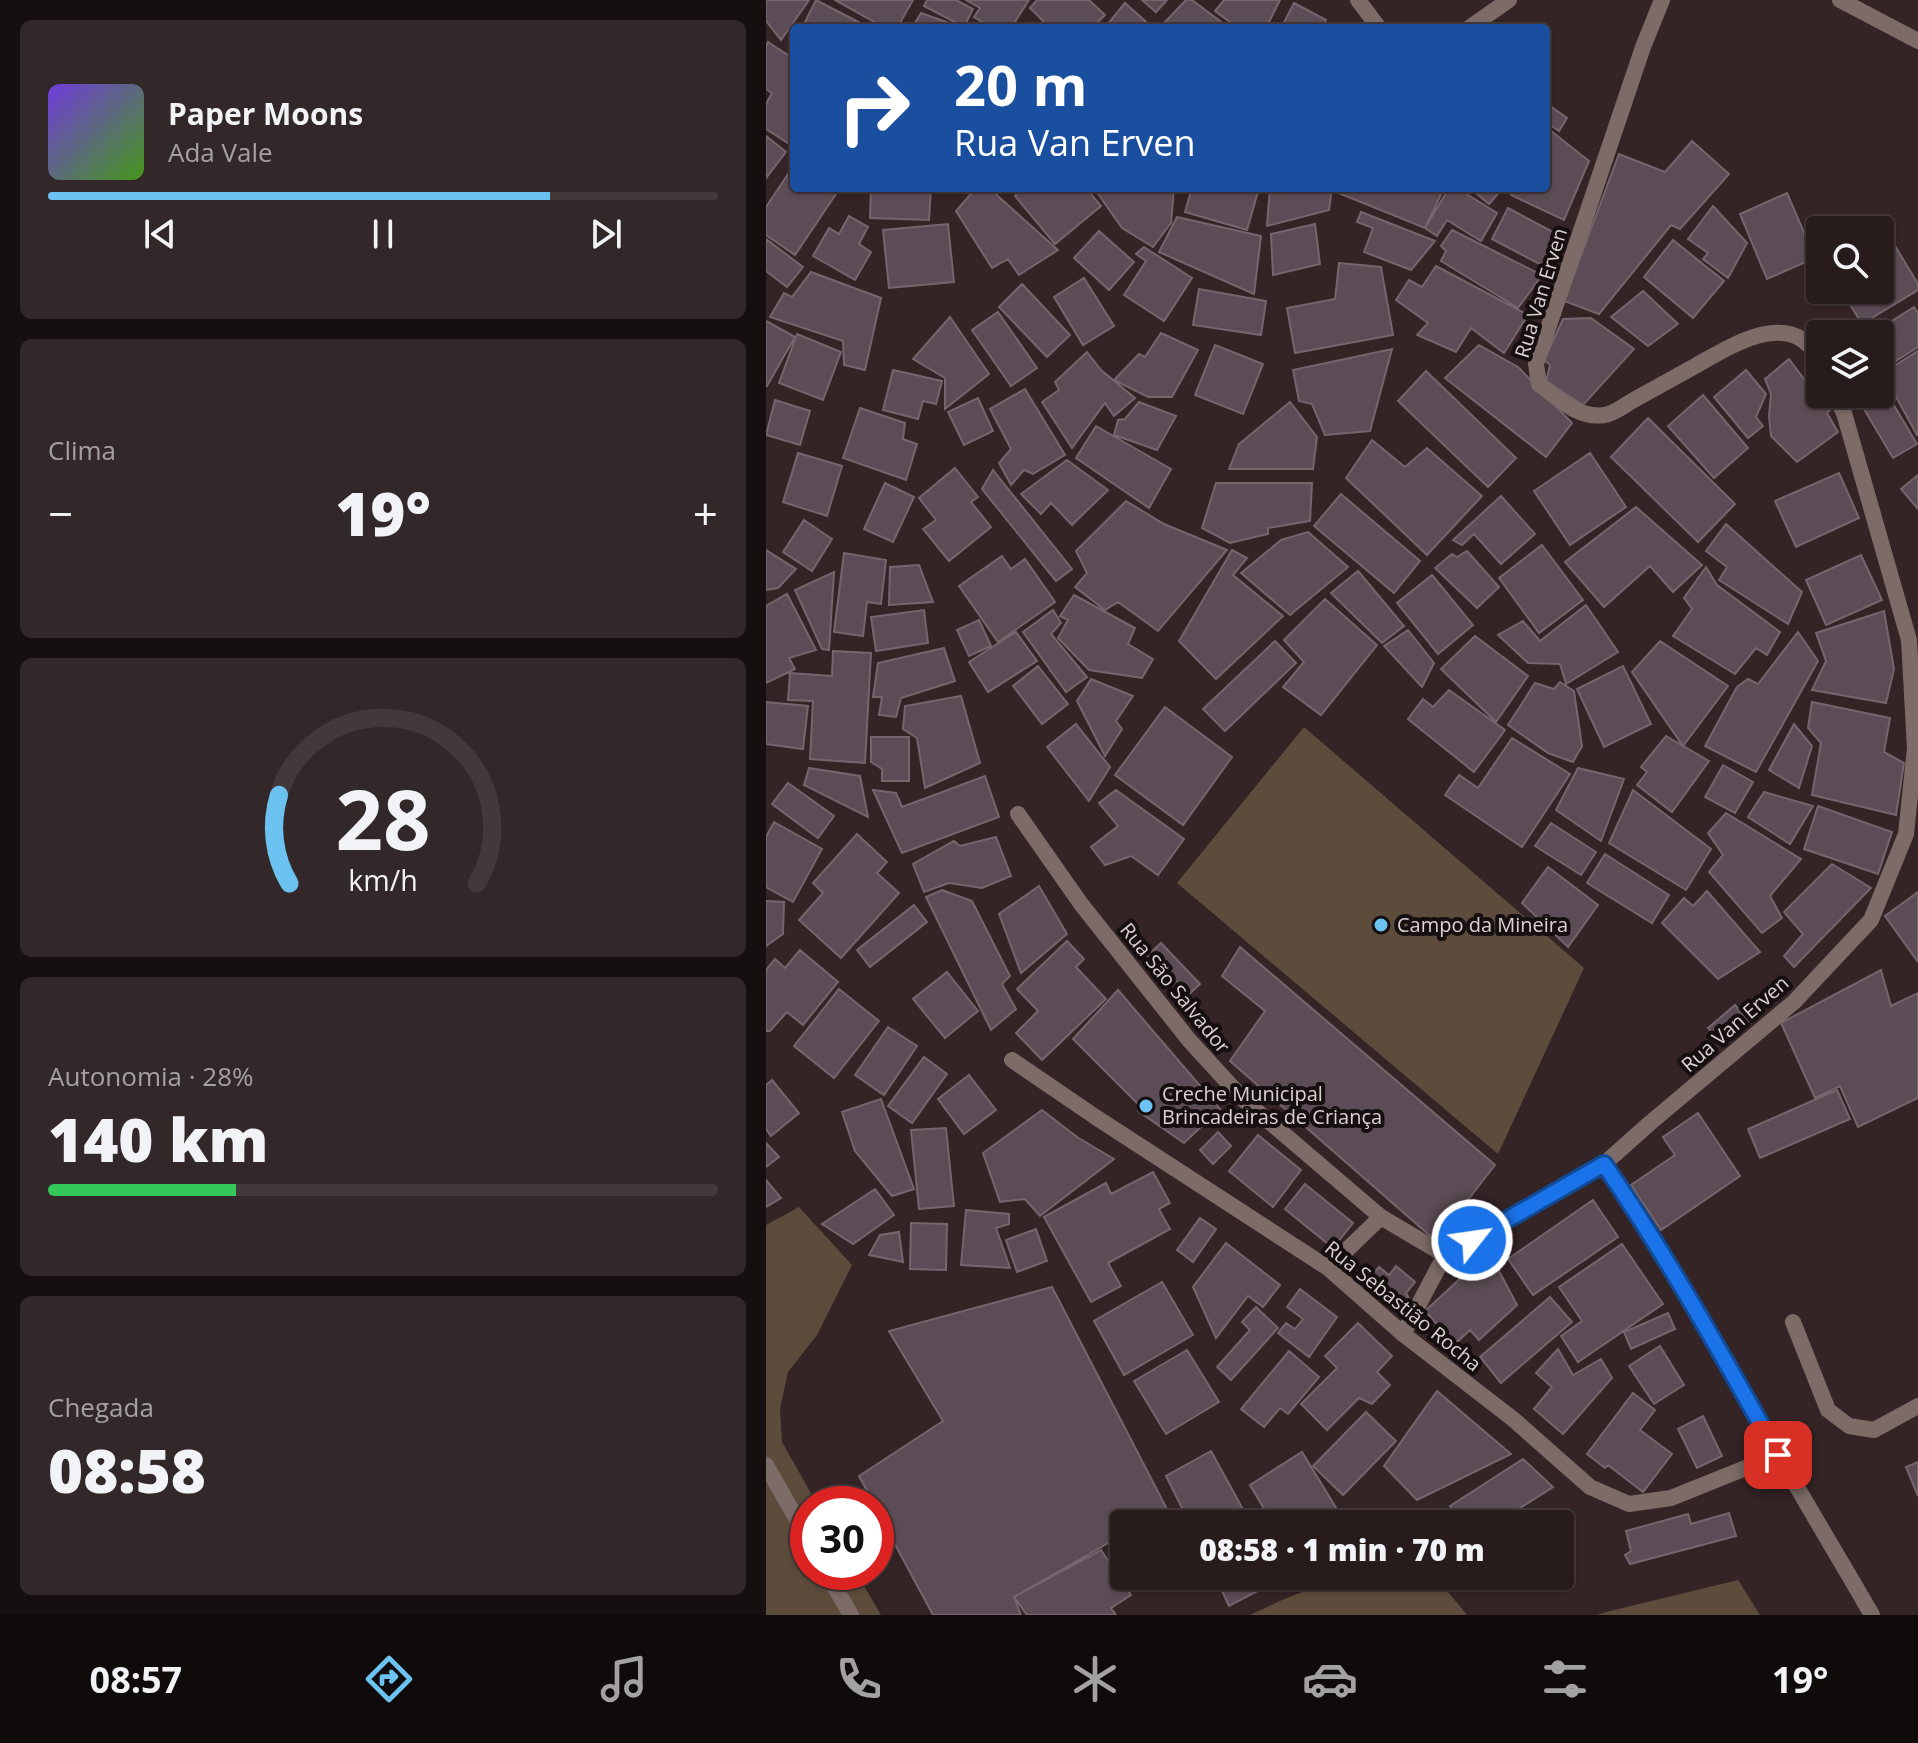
<!DOCTYPE html>
<html lang="pt">
<meta charset="utf-8">
<style>
:root{--surface:#271b1c;--page:#332829;--text:#f1f3f6;--muted:#a4a1a3;--line:#43393b;--accent:#6cc3f2}
body{margin:0;font-family:"Open Sans",sans-serif;background:var(--page);color:var(--text);height:100vh;display:flex;flex-direction:column;font-size:30px;white-space:nowrap}
*{box-sizing:border-box;margin:0}
p{font-size:26px;color:var(--muted)}
.icon{flex:none;width:44px;height:44px;fill:none;stroke:currentColor;stroke-width:2;stroke-linecap:round;stroke-linejoin:round}
.map{position:relative;flex:1;overflow:hidden}
.side{display:flex;flex-direction:column;gap:20px;padding:20px;background:#150f0f;width:766px}
.side>*{flex:none}
.guide{position:absolute;left:24px;top:24px;width:760px;height:168px;border-radius:8px;box-shadow:0 2px 6px #0004,0 0 0 2px var(--line);background:#1a4fa0;color:#fff;overflow:hidden}
.tools{position:absolute;left:1040px;top:216px;display:grid;gap:16px}
.tools a{display:grid;place-items:center;width:88px;height:88px;border-radius:8px;background:var(--surface);box-shadow:0 2px 6px #0004,0 0 0 2px var(--line);font-size:40px}
.speed{position:absolute;left:24px;top:1486px;display:flex;gap:16px;font-size:40px;font-weight:700;text-align:center}
.speed>*{display:grid;place-content:center;width:104px;height:104px;border-radius:50%;background:var(--surface);box-shadow:0 2px 6px #0004,0 0 0 2px var(--line);line-height:1}
.speed .limit{border:12px solid #d22;background:#fff;color:#111}
.pin{position:absolute;display:grid;place-items:center;width:68px;height:68px;color:#fff;margin:-34px;border-radius:16px;box-shadow:0 4px 12px #0006}
.me{position:absolute;width:88px;margin:-44px;rotate:60deg;stroke-linejoin:round;filter:drop-shadow(0 0 6px #0008)}
.turn{display:flex;align-items:center;gap:28px;height:168px;padding:0 32px;font-size:36px}
.turn .icon{width:104px;height:104px;stroke-width:2.5}
.turn b{display:block;font-size:56px;line-height:68px}
.big{font-size:60px;font-weight:800;line-height:1.1}
.side .card{flex:1;display:flex;flex-direction:column;justify-content:center;gap:12px;min-width:0;padding:0 28px;border-radius:12px;background:var(--page)}
.side .dial{align-items:center;gap:0}
.dial svg{height:208px;overflow:visible;fill:none;stroke:var(--line);stroke-width:7;stroke-linecap:round;text-anchor:middle}
.dial text{fill:var(--text);stroke:none}
.song{display:flex;align-items:center;gap:24px}
.cover{width:96px;height:96px;border-radius:12px;background:linear-gradient(135deg,hsl(260 70% 55%),hsl(100 70% 35%))}
.played{height:8px;border-radius:4px;background:linear-gradient(90deg,var(--accent) 75%,var(--line) 75%)}
.keys{display:flex;justify-content:space-around;direction:ltr}
.heat{display:flex;justify-content:space-between;align-items:center;font-size:44px;direction:ltr}
.charge{height:12px;border-radius:6px;background:linear-gradient(90deg,#34c759 28%,var(--line) 0)}
.trip{position:absolute;left:344px;top:1510px;width:464px;height:80px;border-radius:8px;background:var(--surface);box-shadow:0 2px 6px #0004,0 0 0 2px var(--line);font-weight:800;line-height:80px;text-align:center}
.dock{display:flex;height:128px;justify-content:space-around;align-items:center;background:#100b0b;color:var(--muted)}
.dock .icon{width:56px;height:56px}
.dock .current{color:var(--accent)}
.dock b{font-size:36px;color:var(--text)}
main{display:flex;flex:1;min-height:0}
.map>svg:first-child{display:block}
</style>
<main>
<section class="side">
<div class="card">
<div class="song"><i class="cover"></i><div><b>Paper Moons</b><p>Ada Vale</p></div></div>
<div class="played"></div>
<div class="keys"><svg class="icon" aria-label="previous" viewBox="0 0 24 24"><path d="M18 5L8 12l10 7zM5 5v14"/></svg><svg class="icon" aria-label="pause" viewBox="0 0 24 24"><path d="M8 5v14M16 5v14"/></svg><svg class="icon" aria-label="next" viewBox="0 0 24 24"><path d="M6 5l10 7-10 7zM19 5v14"/></svg></div>
</div>
<div class="card"><p>Clima</p>
<div class="heat"><a>−</a><b class="big">19°</b><a>+</a></div>
</div>
<div class="card dial"><svg viewBox="0 0 100 80">
<path d="M14 69A42 42 0 1 1 86 69"/>
<path d="M14 69A42 42 0 0 1 10 35" stroke="#6cc3f2"/>
<text x="50" y="56" font-size="32" font-weight="700">28</text>
<text x="50" y="72" font-size="11">km/h</text>
</svg></div>
<div class="card"><p>Autonomia · 28%</p><b class="big">140 km</b><div class="charge"></div></div>
<div class="card"><p>Chegada</p><b class="big">08:58</b></div>
</section>
<div class="map">
<svg width="1152" height="1615" viewBox="0 0 1152 1615">
<rect width="100%" height="100%" fill="#342426"/>
<path fill="#5d4c3c" d="M538,727L818,968L732,1154L411,883Z
M33,1207L86,1265L51,1335L22,1372L14,1409L16,1442L51,1504H42V1572H90L115,1615H0V1225Z
M577,1576H669L701,1615H484L516,1600Z
M972,1580L994,1615H831L840,1612Z"/>
<path fill="#5c4c55" stroke="#75656d" stroke-width="2" d="M0,0H43L15,40L0,21Z
M50,0L104,28H36Z
M69,0H147L131,28H119Z
M161,0H190L207,9L198,27L158,6Z
M200,0H263L245,28H225L208,17L214,8Z
M271,0H323L339,15L326,28H284L264,8Z
M376,0H401L390,12Z
M420,0H426L463,28H399L396,25Z
M458,0H514L500,28H472L449,11Z
M359,3L387,28H343L340,26Z
M528,3L560,20L556,28H515Z
M155,13L197,28H146Z
M2,42L28,59V147L0,129V104L6,93L0,89V46Z
M780,103L801,118L793,131L780,122Z
M780,127L823,161L798,220L745,195L751,188H780Z
M0,136L20,152L0,178Z
M926,141L963,174L914,229L905,225L833,314L798,301L853,154L899,172Z
M28,165V188H74L29,255L0,235V207Z
M105,188H165L163,220L104,218Z
M210,188H223L292,250L253,275L242,259L226,268L190,211Z
M259,188H320L335,206L289,244L249,196Z
M328,188H408L405,223L387,247L356,228Z
M426,188H493L481,230L419,212Z
M504,188H566L563,210L501,226Z
M573,188H678L659,228L570,192Z
M683,188H691L731,213L715,241L681,220L671,236L659,228Z
M704,188H737L723,204Z
M1021,193L1049,258L1001,279L974,214Z
M947,206L981,243L962,278L937,259L942,253L922,239Z
M742,208L798,238L781,268L726,239Z
M595,212L669,241L645,270L598,252L607,228L591,222Z
M83,216L102,227L93,244L105,252L89,280L47,256L63,228L73,234Z
M411,217L495,236L488,294L393,252Z
M182,224L188,282L123,288L117,230Z
M549,224L554,264L507,275L505,234Z
M1117,226L1152,284V290L1096,324L1075,290H1114V230H1112Z
M686,230L776,275L752,308L675,261L680,251L675,246Z
M333,231L368,262L343,290L308,258Z
M0,239L37,267L21,287L0,271Z
M907,240L958,281L927,318L878,277Z
M378,247L426,278L398,321L358,295L380,261L370,254Z
M573,263L615,267L627,335L529,353L521,308L569,299Z
M670,266L762,315L738,353L705,328L690,352L651,335L662,323L630,300L643,280L656,287Z
M45,272L115,298L99,370L78,365L77,341L4,317L18,293L26,297Z
M318,278L348,326L317,345L288,297Z
M256,284L304,335L281,357L233,307Z
M433,289L500,301L495,335L427,325Z
M877,291L912,324L882,346L845,317Z
M1148,307L1152,313V347L1114,371V334H1105Z
M232,312L271,368L245,386L206,330Z
M184,317L223,374L179,409V378L147,359Z
M825,318L868,349L817,405L780,381L784,365L778,360L797,319Z
M0,321L29,337L1,386H0Z
M395,333L432,350L406,397H382L348,380L373,354L379,357Z
M31,334L75,352L57,400L13,383Z
M449,345L497,364L477,414L429,395Z
M713,345L752,367L806,423L780,457L679,378Z
M626,349L604,431L559,435L546,404L533,401L527,370Z
M1152,351V434L1151,435L1117,373Z
M321,352L335,370L369,398L348,416L339,403L306,448L276,402L293,390L289,382Z
M1023,359L1050,395L1059,394L1066,408L1061,413L1072,432L1031,462L1005,436L1003,416L1005,394L999,379Z
M127,370L176,381L170,404L157,401L152,419L117,410Z
M980,370L1000,394L990,417L997,426L982,438L948,397Z
M660,371L750,458L722,487L632,401Z
M1114,382L1151,444L1127,458L1089,394H1114Z
M259,389L299,455L267,474L258,470L245,485L233,463L245,449L224,409Z
M937,395L982,448L948,478L902,426Z
M212,398L227,431L198,445L182,412Z
M9,400L44,411L34,445L0,435Z
M373,402L410,416L391,450L348,435L352,420L359,419Z
M524,402L551,437L547,469H463L473,444Z
M94,408L139,423L137,439L151,444L140,480L77,458Z
M882,418L969,504L932,542L845,457Z
M330,426L405,469L383,508L310,458Z
M606,440L639,467L661,448L716,496L661,555L580,478Z
M32,453L76,466L61,516L17,502Z
M824,453L860,507L804,545L768,491Z
M301,460L342,490L306,525L285,503L275,514L255,494Z
M189,468L212,497L205,502L225,527L183,561L157,529L170,520L153,498Z
M227,470L306,569L290,581L216,489Z
M1073,473L1093,518L1030,547L1009,501Z
M1152,475V509L1135,489Z
M119,483L148,497L127,542L98,529Z
M450,483H546L544,521L502,528V534L464,543L436,528Z
M575,494L654,561L628,593L548,526Z
M735,496L769,534L735,564L708,534L696,545L687,540Z
M360,501L398,524L461,550L392,631L352,602L339,610L309,587L321,573L310,551Z
M870,507L936,565L907,592L884,566L838,607L799,562Z
M38,520L66,539L46,571L17,552Z
M960,524L1036,592L1022,624L953,580L961,567L940,551Z
M542,532L582,567L524,615L475,573L515,540Z
M776,545L817,600L773,633L733,578Z
M0,550L30,569L12,588L0,590Z
M466,550L481,558L467,575L517,616L450,679L413,641Z
M701,551L733,587L711,608L669,568L686,554L691,557Z
M78,553L120,560L115,604L101,602L97,636L68,632Z
M1095,555L1116,600L1060,625L1040,580Z
M236,556L245,569L259,559L289,602L232,642L193,586Z
M153,565L167,602L123,605L124,567Z
M940,567L951,585L1014,632L1001,655L990,648L969,674L907,636L926,609L918,598Z
M592,571L638,626L616,643L565,593Z
M68,572L63,650L56,649L29,590Z
M666,575L707,625L672,654L631,603Z
M21,594L50,650L23,658L29,669L0,683V606Z
M308,595L369,628L362,644L387,659L376,678L323,670L292,638L302,620L294,616Z
M559,599L611,645L555,715L517,687L538,662L518,640Z
M820,605L852,652L800,684L794,664L762,663L732,635L757,621L774,641Z
M158,610L162,643L110,651L105,617Z
M287,610L295,623L285,634L321,677L300,692L257,632Z
M1118,611L1128,669L1120,703L1046,690L1060,661L1050,633Z
M213,620L225,646L203,656L191,630Z
M642,630L668,663L656,687L618,646Z
M250,632L271,661L222,692L203,662Z
M1032,632L1052,661L990,772L939,746L971,687L982,679L992,684Z
M709,636L762,676L730,722L675,669Z
M509,641L530,663L459,731L437,709Z
M894,641L962,686L917,746L866,672Z
M178,648L189,681L135,698L130,717L113,715L116,697H107L112,663Z
M67,651L105,653L99,763L44,759L47,701L22,700L24,673L66,676Z
M272,666L302,704L276,724L247,686Z
M857,666L885,724L838,747L811,689Z
M325,679L367,696L350,721L356,729L339,756L311,701Z
M794,682L808,691L816,746L807,762L782,753L742,725L769,683L788,689Z
M683,690L739,730L708,772L642,719L657,699L667,707Z
M195,696L214,763L159,788L151,738L137,729L139,706Z
M0,702L42,706L37,749L0,744Z
M1046,702L1124,718L1118,752L1138,763L1130,815L1046,795L1055,743L1042,728Z
M399,707L466,757L417,825L349,775Z
M310,724L344,767L323,801L281,747Z
M1028,724L1046,746L1033,788L1003,770Z
M900,736L943,761L906,812L871,785L881,772L875,767Z
M105,737H143V781H116V769L105,762Z
M746,738L804,774L756,847L679,795L693,775L712,788Z
M957,765L987,782L969,813L939,797Z
M43,768L94,776L102,817L38,785Z
M812,768L858,779L835,841L790,810Z
M219,776L233,817L136,853L107,790L130,793L136,807Z
M22,783L68,816L52,838L6,804Z
M350,790L418,839L392,875L365,856L339,865L325,847L352,826L333,803Z
M867,790L945,849L920,890L843,843Z
M998,792L1047,806L1024,844L982,817Z
M1052,806L1126,832L1112,874L1038,849Z
M960,813L1035,859L1004,896L1016,918L996,933L943,872L957,855L942,833Z
M8,822L56,849L27,902L0,887V837Z
M785,823L830,852L815,875L769,846Z
M91,834L121,862L111,873L133,893L75,958L33,920L57,893L47,883Z
M230,837L245,876L216,888L183,883L158,892L147,864L188,841L194,846Z
M839,854L903,895L886,923L821,883Z
M1066,864L1105,888L1028,967L1018,956L1037,934L1018,912Z
M782,867L832,905L802,947L756,903Z
M273,886L301,934L255,973L233,914Z
M176,890L206,901L244,976L236,984L250,1009L225,1030L160,897Z
M941,891L994,952L952,979L896,923L918,898L927,906Z
M1152,892V962L1119,916Z
M0,901L18,902L17,934L0,946Z
M148,905L161,922L104,967L91,950Z
M301,941L318,959L310,967L340,999L276,1060L250,1033L272,1011L251,989Z
M395,943L434,984L419,998L381,956Z
M474,947L729,1165L670,1241L464,1061L499,1011L456,976Z
M34,950L72,982L37,1025L21,1012L4,1031H0V970L9,959L19,968Z
M1115,970L1125,1006L1152,993V1098L1092,1127L1074,1086L1049,1098L1015,1023Z
M181,972L212,1011L179,1038L147,999Z
M73,989L113,1021L68,1078L28,1046Z
M352,990L454,1109L418,1143L372,1111L373,1105L307,1039Z
M969,1005L983,1021L955,1045L942,1028Z
M122,1027L151,1046L118,1095L89,1075Z
M158,1057L181,1074L146,1123L122,1106Z
M203,1075L230,1110L198,1134L172,1099Z
M6,1080L33,1113L5,1136L0,1129V1085Z
M1071,1090L1084,1119L994,1158L982,1129Z
M115,1099L148,1189L126,1196L89,1151L76,1112Z
M276,1110L311,1137L348,1159L274,1216L259,1199L234,1202L217,1153Z
M932,1113L974,1176L895,1230L865,1185L909,1155L897,1137Z
M180,1128L188,1206L153,1209L145,1130Z
M452,1132L465,1146L447,1164L434,1150Z
M492,1135L535,1170L507,1207L463,1171Z
M0,1143L13,1157L0,1167Z
M387,1172L404,1203L393,1209L404,1229L342,1263L355,1286L325,1302L278,1217L340,1183L345,1194Z
M0,1180L15,1198L0,1207Z
M539,1184L587,1223L567,1248L519,1209Z
M109,1189L128,1215L87,1244L56,1224Z
M827,1200L852,1237L767,1295L742,1259Z
M200,1210L243,1214V1224L230,1228L244,1268L195,1265Z
M434,1218L450,1229L427,1262L411,1250Z
M145,1223L181,1224L180,1270L144,1269Z
M270,1229L281,1261L251,1272L240,1240Z
M133,1232L137,1262L103,1255L114,1235Z
M460,1243L514,1285L497,1307L482,1296L450,1338L427,1287Z
M856,1244L897,1304L812,1362L795,1336L816,1321L793,1287Z
M723,1252L751,1305L713,1340L704,1330L689,1344L659,1311Z
M630,1266L649,1282L640,1293L646,1304L636,1316L598,1285L613,1267L623,1275Z
M396,1282L427,1335L358,1375L328,1321Z
M286,1287L401,1509L375,1524H358V1534L248,1597L255,1615H167L110,1509V1504H108L93,1476L177,1421L123,1331Z
M534,1289L571,1317L543,1357L512,1333L520,1323L529,1329L537,1319L521,1307Z
M784,1297L806,1322L735,1383L714,1357Z
M490,1307L512,1328L465,1380L451,1367L484,1330L476,1322Z
M902,1313L909,1329L865,1349L858,1332Z
M592,1323L626,1356L611,1372L624,1385L606,1404L593,1398L561,1430L535,1404L571,1368L559,1356Z
M894,1346L918,1385L888,1404L863,1366Z
M792,1349L807,1375L835,1359L846,1378L797,1434L768,1409L786,1387L770,1373Z
M421,1350L453,1402L400,1434L368,1381Z
M523,1351L553,1377L522,1414L514,1408L498,1427L475,1409Z
M671,1391L745,1454L651,1500L618,1466Z
M867,1393L889,1410L874,1430L906,1454L877,1492L842,1465L839,1468L821,1454Z
M600,1412L630,1441L577,1495L547,1466Z
M937,1416L956,1456L931,1468L912,1429Z
M445,1451L485,1524H424L400,1476Z
M536,1452L580,1524H507L484,1485Z
M757,1459L787,1487L729,1524H695L684,1506Z
M1152,1462V1496L1140,1467Z
M963,1513L970,1536L864,1564L859,1555L865,1551L860,1531L922,1514L925,1524Z
M335,1550L365,1595L345,1608L350,1615H261L248,1597Z
M449,1576H513L515,1579L463,1606Z"/>
<g fill="none" stroke-linecap="round" stroke-linejoin="round">
<path stroke="#7c6b66" stroke-width="16" d="M1027,1322L1062,1410L1083,1426L1108,1430L1152,1406
M0,1465L42,1539
M60,1572L85,1615"/>
<path stroke="#7c6b66" stroke-width="16" d="M592,0L613,28
M896,0L877,47L770,364L773,384C793,399 812,419 839,415C847,414 858,406 866,401C888,389 909,377 931,365C968,344 1028,306 1054,362
M1074,0L1152,41
M703,28L743,0
M1069,394L1078,413L1143,640L1149,748L1140,834L1105,920L1028,1002L884,1123L838,1164C901,1257 955,1355 1011,1452C1042,1507 1075,1561 1106,1615
M252,814L315,904L423,1040L478,1100L615,1217L679,1255L637,1334
M246,1060L331,1118L562,1268L637,1334L747,1419L824,1487L863,1504L905,1498L1012,1455
M679,1255L838,1164
M562,1268L615,1217"/>
</g>
<g fill="none" stroke-linecap="round" stroke-linejoin="round">
<g stroke="#114b97" stroke-width="20">
<path id="route" d="M706,1240L838,1164C902,1258 957,1356 1012,1455"/>
</g>
<use href="#route" stroke="#1a73e8" stroke-width="14"/>
</g>
<g fill="#6cc3f2" stroke="#160f10" stroke-width="3">
<circle cx="615" cy="925" r="8"/>
<circle cx="380" cy="1106" r="8"/>
</g>
<g text-anchor="middle" stroke-width="8" stroke-linejoin="round" paint-order="stroke">
<g font-size="20" fill="#dcd1d2" stroke="#160f10">
<text transform="translate(775 293) rotate(-73)" y="7">Rua Van Erven</text>
<text transform="translate(409 988) rotate(51)" y="7">Rua São Salvador</text>
<text transform="translate(969 1024) rotate(-41)" y="7">Rua Van Erven</text>
<text transform="translate(637 1306) rotate(39)" y="7">Rua Sebastião Rocha</text>
</g>
<g font-size="20" fill="#dcd1d2" stroke="#160f10" text-anchor="start">
<text x="631" y="932">Campo da Mineira</text>
<text x="396" y="1101">Creche Municipal<tspan x="396" dy="23">Brincadeiras de Criança</tspan></text>
</g>
</g>
</svg>
<div class="tools">
<a><svg class="icon" aria-label="search" viewBox="0 0 24 24"><circle cx="10" cy="10" r="6"/><path d="M15 15l6 6"/></svg></a>
<a><svg class="icon" aria-label="layers" viewBox="0 0 24 24"><path d="M12 4l9 5-9 5-9-5zM3 14l9 5 9-5"/></svg></a>
</div>
<div class="speed"><div class="limit">30</div></div>
<div class="pin" style="left:1012px;top:1455px;background:#d93025"><svg class="icon" aria-label="arrive" viewBox="0 0 24 24"><path d="M6 21V4h12l-3 4 3 4H6"/></svg></div>
<svg class="me" style="left:706px;top:1240px" viewBox="-20 -20 40 40"><circle r="17" fill="#1a73e8" stroke="#fff" stroke-width="3"/><path d="M0-11L8 9 0 5-8 9z" fill="#fff"/></svg>
<div class="trip">08:58 · 1 min · 70 m</div>
<div class="guide">
<div class="turn"><svg class="icon" aria-label="right" viewBox="0 0 24 24"><path d="M7 20v-9h11M14 6l5 5-5 5"/></svg><div><b>20 m</b>Rua Van Erven</div></div>
</div>
</div>
</main>
<nav class="dock">
<b>08:57</b>
<svg class="icon current" aria-label="directions" viewBox="0 0 24 24"><path d="M12 3l9 9-9 9-9-9zM9 14v-3h6M13 9l2 2-2 2"/></svg>
<svg class="icon" aria-label="music" viewBox="0 0 24 24"><path d="M9 18V5l10-2v13"/><circle cx="6" cy="18" r="3"/><circle cx="16" cy="16" r="3"/></svg>
<svg class="icon" aria-label="phone" viewBox="0 0 24 24"><path d="M5 4h4l2 5-3 2q2 4 5 5l2-3 5 2v4C11 20 4 13 5 4z"/></svg>
<svg class="icon" aria-label="climate" viewBox="0 0 24 24"><path d="M12 3v18M4 7l16 10M4 17L20 7"/></svg>
<svg class="icon" aria-label="car" viewBox="0 0 24 24"><path d="M5 17H2v-5l4-1 3-4h7l3 4 3 1v5h-3M9 17h6M6 11h13"/><circle cx="7" cy="17" r="2"/><circle cx="17" cy="17" r="2"/></svg>
<svg class="icon" aria-label="filters" viewBox="0 0 24 24"><path d="M4 7h16M4 17h16"/><circle cx="9" cy="7" r="2"/><circle cx="15" cy="17" r="2"/></svg>
<b>19°</b>
</nav>
